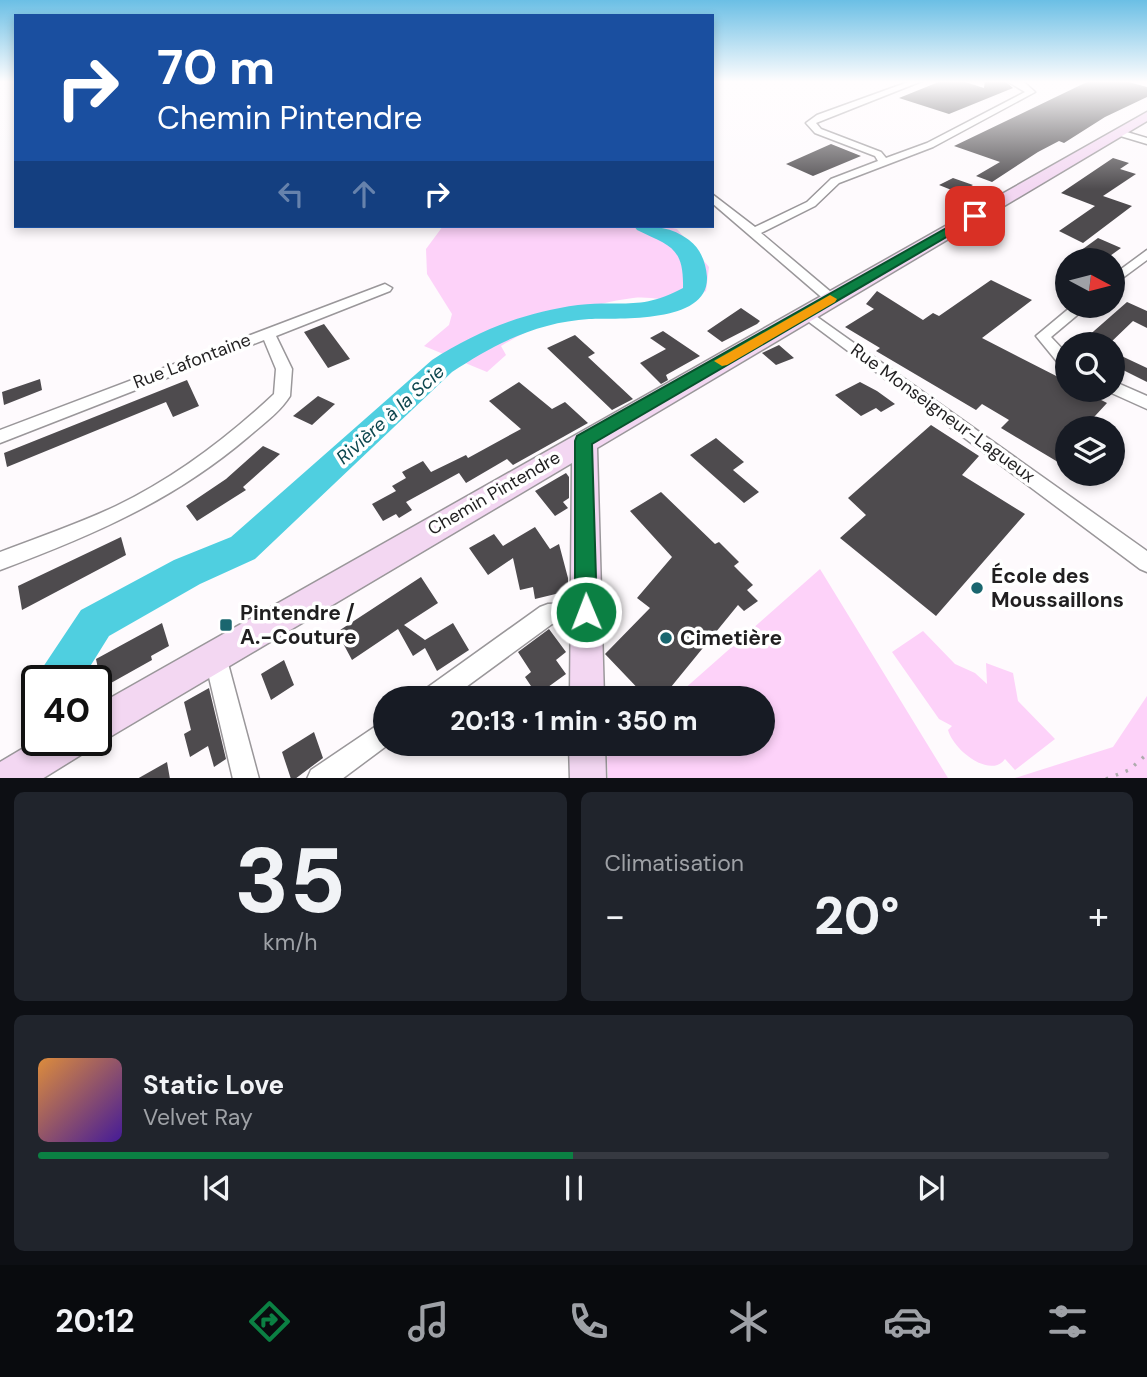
<!DOCTYPE html>
<html lang="fr">
<meta charset="utf-8">
<style>
:root{--surface:#171b24;--page:#20242c;--text:#f1f3f6;--muted:#9ea1a6;--line:#363941;--accent:#0b8043}
body{margin:0;font-family:"DM Sans",sans-serif;background:var(--page);color:var(--text);height:100vh;display:flex;flex-direction:column;font-size:26px;white-space:nowrap}
*{box-sizing:border-box;margin:0}
p{font-size:23px;color:var(--muted)}
.icon{flex:none;width:38px;height:38px;fill:none;stroke:currentColor;stroke-width:2;stroke-linecap:round;stroke-linejoin:round}
.map{position:relative;height:778px;overflow:hidden}
.side{display:flex;flex-direction:column;gap:14px;padding:14px;background:#0d0f14;flex:1}
.side>*{flex:none}
.banner{position:absolute;left:14px;top:14px;width:700px;height:214px;border-radius:0px;box-shadow:0 4px 10px #0003;background:#1a4fa0;color:#fff;overflow:hidden}
.needle{width:46px;rotate:97deg}
.buttons{position:absolute;left:1055px;top:248px;display:grid;gap:14px}
.buttons a{display:grid;place-items:center;width:70px;height:70px;border-radius:50%;background:var(--surface);box-shadow:0 4px 10px #0003;font-size:35px}
.speed{position:absolute;left:21px;top:665px;display:flex;gap:14px;font-size:35px;font-weight:700;text-align:center}
.speed>*{display:grid;place-content:center;width:91px;height:91px;border-radius:50%;background:var(--surface);box-shadow:0 4px 10px #0003;line-height:1}
.speed .limit{border:4px solid #111;border-radius:10px;background:#fff;color:#111}
.pin{position:absolute;display:grid;place-items:center;width:60px;height:60px;color:#fff;margin:-30px;border-radius:14px;box-shadow:0 4px 10px #0006}
.me{position:absolute;width:77px;margin:-38px;rotate:359deg;stroke-linejoin:round;filter:drop-shadow(0 0 5px #0008)}
.turn{display:flex;align-items:center;gap:24px;height:147px;padding:0 28px;font-size:32px}
.turn .icon{width:91px;height:91px;stroke-width:2.5}
.turn b{display:block;font-size:49px;line-height:60px}
.lanes{display:flex;align-items:center;height:66px;padding:0 28px;background:#0003;justify-content:center;gap:35px;direction:ltr}
.lanes .off{opacity:.35}
.big{font-size:52px;font-weight:800;line-height:1.1}
.side .tile{flex:1;display:flex;flex-direction:column;justify-content:center;gap:10px;min-width:0;padding:0 24px;border-radius:10px;background:var(--page)}
.side .dial{align-items:center;gap:0}
.dial b{font-size:91px;line-height:1}
.song{display:flex;align-items:center;gap:21px}
.cover{width:84px;height:84px;border-radius:10px;background:linear-gradient(135deg,hsl(30 70% 55%),hsl(260 70% 35%))}
.played{height:7px;border-radius:4px;background:linear-gradient(90deg,var(--accent) 50%,var(--line) 50%)}
.keys{display:flex;justify-content:space-around;direction:ltr}
.heat{display:flex;justify-content:space-between;align-items:center;font-size:38px;direction:ltr}
.side .tiles{flex:1;display:grid;gap:14px;grid-template-columns:1fr 1fr}
.tile:last-child{grid-column:span 2}
.trip{position:absolute;left:373px;top:686px;width:402px;height:70px;border-radius:35px;background:var(--surface);box-shadow:0 4px 10px #0003;font-weight:800;line-height:70px;text-align:center}
.tabs{display:flex;height:112px;justify-content:space-around;align-items:center;background:#090b0e;color:var(--muted)}
.tabs .icon{width:49px;height:49px}
.tabs .active{color:var(--accent)}
.tabs b{font-size:32px;color:var(--text)}
.map>svg:first-child{display:block}
</style>
<div class="map">
<svg width="1147" height="779" viewBox="0 0 1147 779">
<rect width="100%" height="100%" fill="#fefafd"/>
<path fill="#fdd2f9" d="M443,226H663L677,229L709,267L706,291C677,310 663,295 633,298C586,304 541,322 501,346L506,355L487,372L424,346L449,325L452,314L427,274L426,249Z
M820,569L948,778H608L607,757L622,744H763V698H674Z
M923,631L955,664L975,673L987,684L986,663L1013,673L1018,701L1055,739L1015,770L1005,759C991,779 954,751 948,730L952,726L939,719L892,652Z
M1147,696V778H1015L1113,747Z"/>
<g fill="none" stroke-linecap="round" stroke-linejoin="round">
<path fill="#4fcfe0" fill-rule="evenodd" d="M634,226C655,226 672,227 689,240C701,249 706,263 707,277C709,324 620,318 589,319C575,320 561,322 547,326C512,335 481,353 452,372L255,559L200,584L109,636L81,681L37,682L43,667L81,610L174,560L231,537L432,360C477,331 525,312 578,305C621,300 641,311 683,288C684,247 670,246 637,230Z"/>
</g>
<path fill="#4e4b4e" d="M941,81H962L984,88L985,81H1005L1013,88L949,114L899,98Z
M1089,81H1125L1147,87V97L1105,117L1064,143L1059,141L1038,152L992,182L976,176L1000,162L954,146Z
M831,144L861,156L813,176L786,164Z
M1113,158L1129,163L1120,169L1136,174L1103,196L1132,206L1083,243L1059,231L1095,206L1061,193Z
M953,178L973,185L959,193L939,185Z
M1098,238L1121,248L1103,261H1091L1076,254Z
M991,280L1032,300L982,338L1068,382V390H1082L1107,403L1083,429H1068V468L1001,428L1009,420L982,404L976,410L876,351L880,348L845,327L874,309L866,304L877,291L923,320L933,313L939,316Z
M1127,302L1147,311V328L1133,321L1108,345H1078Z
M741,308L760,321L757,324L722,342L707,331Z
M324,324L350,359L328,368L304,332Z
M663,331L700,356L666,375L668,380L661,384L640,363L666,349L650,338Z
M575,335L595,353L588,357L633,399L612,410L547,348Z
M779,345L794,358L776,365L762,353Z
M1113,352L1147,368V382L1113,365Z
M40,379L42,390L4,405L2,392Z
M187,380L199,406L173,417L166,402L7,467L4,453Z
M519,382L552,409L565,402L588,423L513,465L507,459L466,483L459,473L406,502L412,510L399,518L396,514L383,521L372,504L396,491L392,486L406,478L402,472L423,461L431,472L466,455L468,458L521,429L489,401Z
M860,382L877,391L895,404L881,412L876,408L861,416L835,395Z
M318,396L335,404L312,425L293,416Z
M931,425L979,456L962,475L1025,514L936,616L840,538L866,515L848,498Z
M716,438L744,462L733,470L759,492L744,503L690,455Z
M263,446L280,454L243,487L246,490L197,521L186,506L226,479Z
M566,473L569,477V498L563,502L568,508L555,516L535,491Z
M661,492L715,544L719,542L739,562L734,566L753,585L747,590L758,601L744,611L738,605L662,698H647L605,654L650,608L637,598L672,557L630,511Z
M535,527L550,549L559,544L568,578V591L535,599L533,587L520,590L513,558L488,575L469,548L494,534L503,546Z
M121,537L126,555L22,610L18,586Z
M421,577L438,603L404,625L425,640L453,623L469,650L437,671L425,648L413,656L398,629L352,660L337,632Z
M162,623L169,646L151,656L152,660L102,688L96,659Z
M549,629L566,652L556,660L566,674L537,695L525,677L531,672L518,652Z
M284,660L294,685L271,700L261,674Z
M209,688L226,759L214,767L208,746L190,757L184,734L191,730L184,702Z
M314,732L323,758L295,779H291L282,752Z
M167,762L170,779H137Z"/>
<g fill="none" stroke-linecap="round" stroke-linejoin="round">
<g stroke="#9a979a" stroke-width="3">
<path id="street" d="M911,81H922L816,123L821,129L881,152L886,158L927,143L1025,92L1007,81L1024,82L1035,92L933,147L839,183L815,206L761,233L838,298L831,302L826,301L712,203V194L755,227L807,202L831,179L878,161L875,156L815,133L806,123L817,115Z
M1120,130L1147,138V144L1117,135L1115,133Z
M1147,250V260L1113,285V275Z
M385,284L392,288L390,291L276,336L292,369L290,396C280,412 262,425 248,437C173,501 91,536 0,570V552C39,537 78,524 116,506C174,478 227,438 274,394L276,369L264,340L0,443V430Z
M1072,306H1088L1051,337L1068,355V370L1063,369L1036,336Z
M806,309L1147,551V572L1140,569L801,316L799,313L801,310Z
M1113,381L1147,396V409L1107,391L1113,390Z
M586,602L594,605L597,612L594,619L586,622L552,624L451,698H420L424,690L540,607L548,604Z
M215,645L223,648L226,656L259,779H233L204,656L207,648Z
M385,720V744H389L342,779H307L311,770Z"/>
</g>
<g stroke="#9a979a" stroke-width="3">
<path id="secondary" d="M1147,112V121L597,448L604,698H570L572,463L108,738L96,743L89,740L84,753L42,779H0V762L37,740H96V706Z
M569,744H605L606,779H570Z"/>
</g>
<path stroke="#aeabad" stroke-width="3.5" stroke-dasharray="2.5 8" stroke-linecap="butt" d="M1106,779L1129,770L1147,754"/>
<use href="#street" fill="#fff" fill-rule="evenodd"/>
<use href="#secondary" fill="#f3d7f2" fill-rule="evenodd"/>
</g>
<linearGradient id="sky" x2="0" y2="1"><stop stop-color="#6bbfe5"/><stop offset="0.43" stop-color="#fffdfe"/><stop offset="1" stop-color="#fffdfe" stop-opacity="0"/></linearGradient>
<rect width="1147" height="190" fill="url(#sky)"/>
<path fill="#0b8043" stroke="#07532c" stroke-width="2" d="M975,212L981,216L979,218L592,444L597,612L594,619L586,622L579,619L575,612V441L577,436Z"/>
<path fill="#f59e0b" d="M830,295L837,299L835,302L727,365L722,366L714,361Z"/>
<g fill="#1a666f" stroke="#fff" stroke-width="2.5">
<circle cx="977" cy="588" r="7"/>
<rect x="219" y="618" width="14" height="14" rx="3.5"/>
<circle cx="666" cy="638" r="7"/>
</g>
<g text-anchor="middle" stroke-width="7" stroke-linejoin="round" paint-order="stroke">
<g font-size="18" fill="#201f20" stroke="#fff">
<text transform="translate(192 361) rotate(-21)" y="6">Rue Lafontaine</text>
<text transform="translate(943 413) rotate(36)" y="6">Rue Monseigneur-Lagueux</text>
<text transform="translate(494 493) rotate(-30)" y="6">Chemin Pintendre</text>
</g>
<g font-size="19" font-style="italic" fill="#0d474e" stroke="#fff">
<text transform="translate(390 414) rotate(-42)" y="7">Rivière à la Scie</text>
</g>
<g font-size="21" font-weight="bold" fill="#201f20" stroke="#fff" text-anchor="start">
<text x="991" y="583">École des<tspan x="991" dy="24">Moussaillons</tspan></text>
<text x="240" y="620">Pintendre /<tspan x="240" dy="24">A.-Couture</tspan></text>
<text x="680" y="645">Cimetière</text>
</g>
</g>
</svg>
<div class="buttons">
<a><svg class="needle" viewBox="-14 -14 28 28"><path d="M0-13l5 13h-10z" fill="#e53935"/><path d="M0 13l5-13h-10z" fill="#9ea1a6"/></svg></a>
<a><svg class="icon" aria-label="search" viewBox="0 0 24 24"><circle cx="10" cy="10" r="6"/><path d="M15 15l6 6"/></svg></a>
<a><svg class="icon" aria-label="layers" viewBox="0 0 24 24"><path d="M12 4l9 5-9 5-9-5zM3 14l9 5 9-5"/></svg></a>
</div>
<div class="speed"><div class="limit">40</div></div>
<div class="pin" style="left:975px;top:216px;background:#d93025"><svg class="icon" aria-label="arrive" viewBox="0 0 24 24"><path d="M6 21V4h12l-3 4 3 4H6"/></svg></div>
<svg class="me" style="left:586px;top:612px" viewBox="-20 -20 40 40"><circle r="17" fill="#0b8043" stroke="#fff" stroke-width="3"/><path d="M0-11L8 9 0 5-8 9z" fill="#fff"/></svg>
<div class="trip">20:13 · 1 min · 350 m</div>
<div class="banner">
<div class="turn"><svg class="icon" aria-label="right" viewBox="0 0 24 24"><path d="M7 20v-9h11M14 6l5 5-5 5"/></svg><div><b>70 m</b>Chemin Pintendre</div></div>
<div class="lanes"><svg class="icon off" aria-label="left" viewBox="0 0 24 24"><path d="M17 20v-9H6M10 6l-5 5 5 5"/></svg><svg class="icon off" aria-label="ahead" viewBox="0 0 24 24"><path d="M12 20V5M6 11l6-6 6 6"/></svg><svg class="icon" aria-label="right" viewBox="0 0 24 24"><path d="M7 20v-9h11M14 6l5 5-5 5"/></svg></div>
</div>
</div>
<section class="side">
<div class="tiles">
<div class="tile dial"><b>35</b><p>km/h</p></div>
<div class="tile"><p>Climatisation</p>
<div class="heat"><a>−</a><b class="big">20°</b><a>+</a></div>
</div>
<div class="tile">
<div class="song"><i class="cover"></i><div><b>Static Love</b><p>Velvet Ray</p></div></div>
<div class="played"></div>
<div class="keys"><svg class="icon" aria-label="previous" viewBox="0 0 24 24"><path d="M18 5L8 12l10 7zM5 5v14"/></svg><svg class="icon" aria-label="pause" viewBox="0 0 24 24"><path d="M8 5v14M16 5v14"/></svg><svg class="icon" aria-label="next" viewBox="0 0 24 24"><path d="M6 5l10 7-10 7zM19 5v14"/></svg></div>
</div>
</div>
</section>
<nav class="tabs">
<b>20:12</b>
<svg class="icon active" aria-label="directions" viewBox="0 0 24 24"><path d="M12 3l9 9-9 9-9-9zM9 14v-3h6M13 9l2 2-2 2"/></svg>
<svg class="icon" aria-label="music" viewBox="0 0 24 24"><path d="M9 18V5l10-2v13"/><circle cx="6" cy="18" r="3"/><circle cx="16" cy="16" r="3"/></svg>
<svg class="icon" aria-label="phone" viewBox="0 0 24 24"><path d="M5 4h4l2 5-3 2q2 4 5 5l2-3 5 2v4C11 20 4 13 5 4z"/></svg>
<svg class="icon" aria-label="climate" viewBox="0 0 24 24"><path d="M12 3v18M4 7l16 10M4 17L20 7"/></svg>
<svg class="icon" aria-label="car" viewBox="0 0 24 24"><path d="M5 17H2v-5l4-1 3-4h7l3 4 3 1v5h-3M9 17h6M6 11h13"/><circle cx="7" cy="17" r="2"/><circle cx="17" cy="17" r="2"/></svg>
<svg class="icon" aria-label="filters" viewBox="0 0 24 24"><path d="M4 7h16M4 17h16"/><circle cx="9" cy="7" r="2"/><circle cx="15" cy="17" r="2"/></svg>
</nav>
